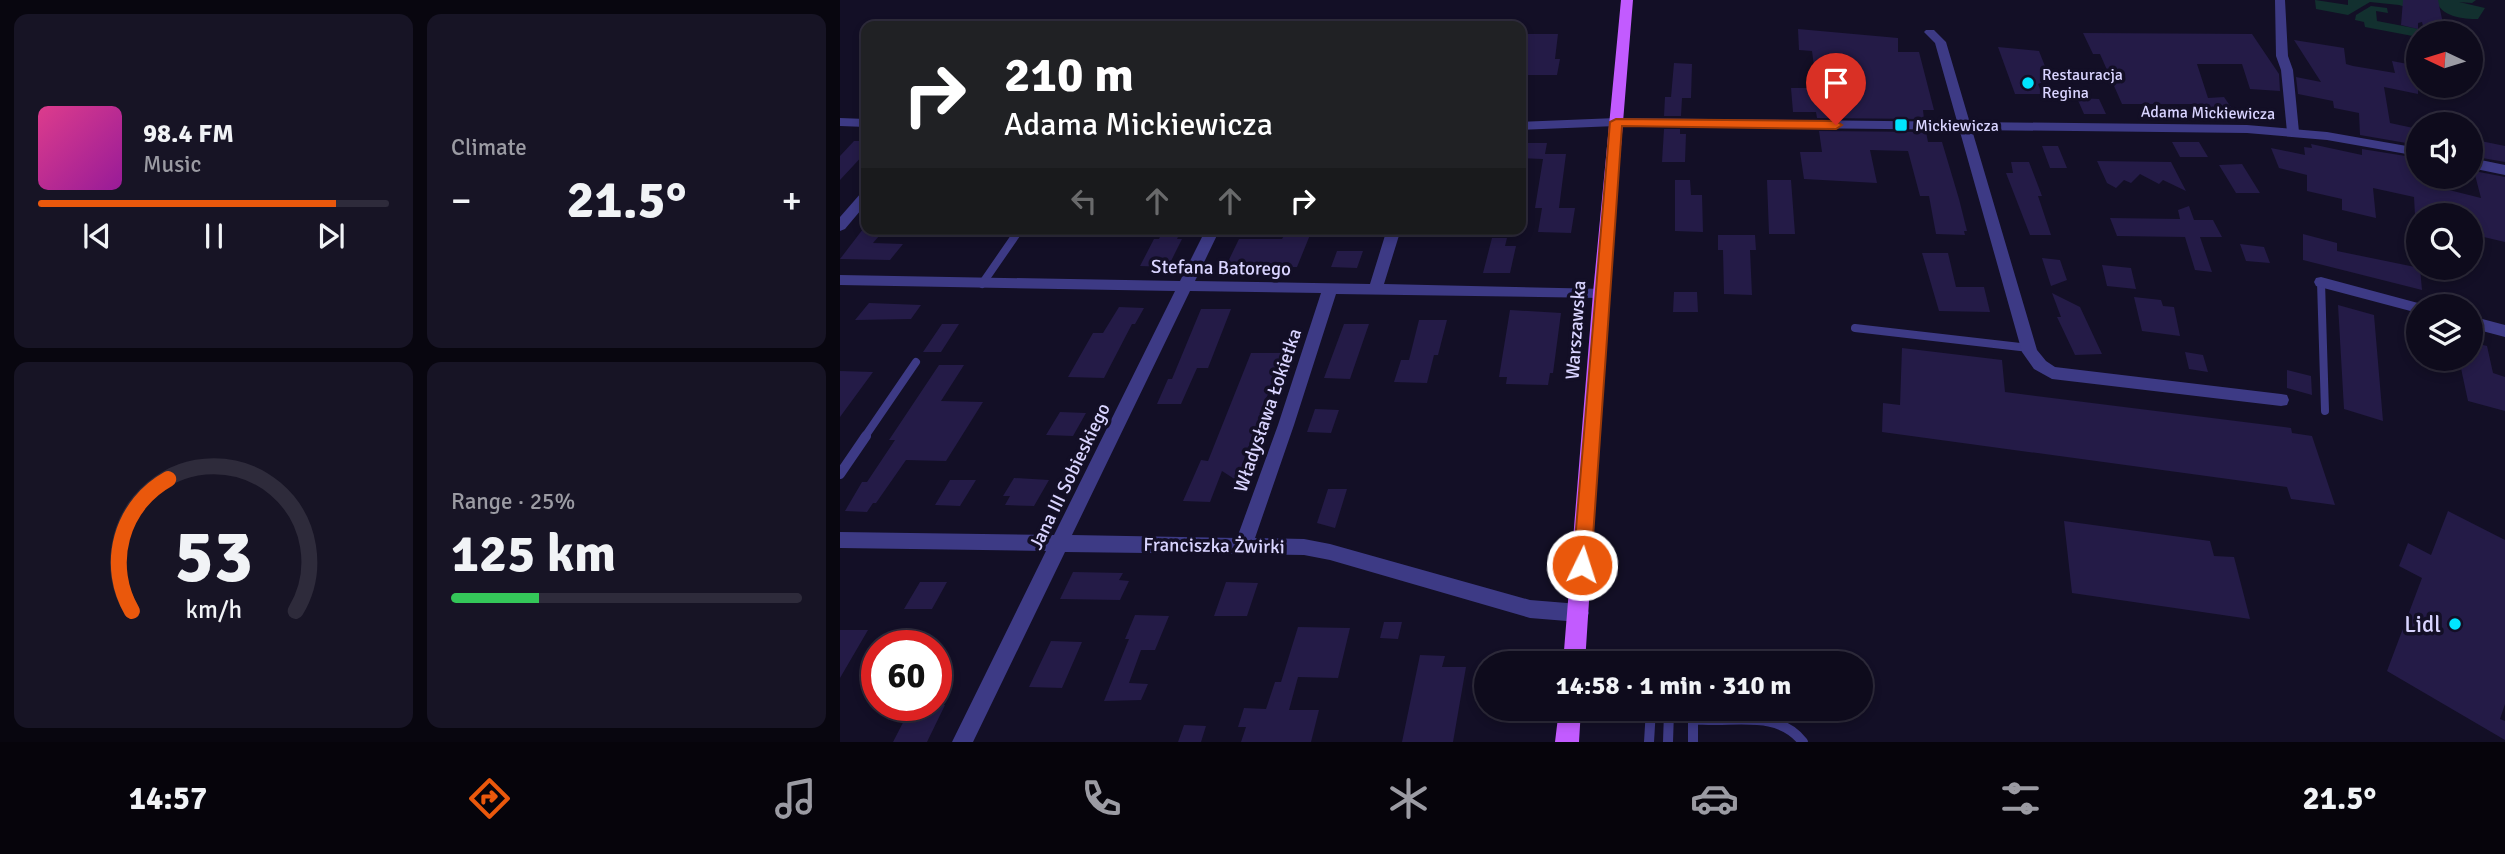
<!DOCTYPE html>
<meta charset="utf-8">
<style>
:root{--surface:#0e0b1c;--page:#171425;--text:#f1f3f6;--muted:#9b9ba3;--line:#2e2b3b;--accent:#ea580c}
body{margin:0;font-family:Signika,sans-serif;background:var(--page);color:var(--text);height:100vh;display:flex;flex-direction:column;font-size:26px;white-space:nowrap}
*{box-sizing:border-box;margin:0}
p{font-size:23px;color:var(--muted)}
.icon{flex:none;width:38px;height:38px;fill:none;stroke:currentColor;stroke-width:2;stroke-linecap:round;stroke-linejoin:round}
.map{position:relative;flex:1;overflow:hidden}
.side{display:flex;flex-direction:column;gap:14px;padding:14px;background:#08060f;width:840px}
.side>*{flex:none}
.banner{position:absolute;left:21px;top:21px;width:665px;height:214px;border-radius:14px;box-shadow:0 4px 10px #0003,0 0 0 2px var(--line);background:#202124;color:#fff;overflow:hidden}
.needle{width:46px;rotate:274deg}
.controls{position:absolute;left:1566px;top:21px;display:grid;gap:14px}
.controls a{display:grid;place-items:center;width:77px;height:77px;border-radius:50%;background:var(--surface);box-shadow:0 4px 10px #0003,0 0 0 2px var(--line);font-size:35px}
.speed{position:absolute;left:21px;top:630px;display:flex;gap:14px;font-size:35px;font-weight:700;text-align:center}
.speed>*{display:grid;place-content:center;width:91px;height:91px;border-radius:50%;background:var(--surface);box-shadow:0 4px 10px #0003,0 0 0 2px var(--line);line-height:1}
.speed .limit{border:10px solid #d22;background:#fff;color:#111}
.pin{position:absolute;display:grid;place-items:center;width:60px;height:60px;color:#fff;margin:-72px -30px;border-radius:50% 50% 50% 0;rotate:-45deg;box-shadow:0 0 7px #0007}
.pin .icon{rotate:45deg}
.me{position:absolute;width:77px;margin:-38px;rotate:4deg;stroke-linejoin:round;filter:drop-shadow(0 0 5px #0008)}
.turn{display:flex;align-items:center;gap:24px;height:147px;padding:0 28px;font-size:32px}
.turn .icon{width:91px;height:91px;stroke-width:2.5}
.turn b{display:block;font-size:49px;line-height:60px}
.lanes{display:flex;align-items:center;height:66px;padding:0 28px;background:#0003;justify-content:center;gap:35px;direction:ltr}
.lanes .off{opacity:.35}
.big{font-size:52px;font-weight:700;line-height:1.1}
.side .widget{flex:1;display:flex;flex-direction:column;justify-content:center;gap:10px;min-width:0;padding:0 24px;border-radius:14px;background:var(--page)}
.side .dial{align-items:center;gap:0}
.dial svg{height:182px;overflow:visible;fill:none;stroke:var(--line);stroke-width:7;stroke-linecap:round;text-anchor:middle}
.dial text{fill:var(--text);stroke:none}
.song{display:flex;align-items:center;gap:21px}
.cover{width:84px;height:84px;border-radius:10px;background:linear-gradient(135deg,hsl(330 70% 55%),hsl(300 70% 35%))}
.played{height:7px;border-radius:4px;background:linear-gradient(90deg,var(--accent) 85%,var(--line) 85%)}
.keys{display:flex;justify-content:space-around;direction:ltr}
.heat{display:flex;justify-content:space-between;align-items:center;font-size:38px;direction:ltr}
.charge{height:10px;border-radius:5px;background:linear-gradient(90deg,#34c759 25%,var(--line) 0)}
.side .tiles{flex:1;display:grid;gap:14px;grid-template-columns:repeat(2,1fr)}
.trip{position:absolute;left:634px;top:651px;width:399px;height:70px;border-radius:35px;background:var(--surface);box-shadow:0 4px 10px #0003,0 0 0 2px var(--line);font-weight:700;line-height:70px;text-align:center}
.dock{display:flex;height:112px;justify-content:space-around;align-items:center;background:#06040b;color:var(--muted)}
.dock .icon{width:49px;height:49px}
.dock .active{color:var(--accent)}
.dock b{font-size:32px;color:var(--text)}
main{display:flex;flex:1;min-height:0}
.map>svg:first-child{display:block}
</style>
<main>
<section class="side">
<div class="tiles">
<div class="widget">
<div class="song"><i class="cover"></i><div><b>98.4 FM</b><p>Music</p></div></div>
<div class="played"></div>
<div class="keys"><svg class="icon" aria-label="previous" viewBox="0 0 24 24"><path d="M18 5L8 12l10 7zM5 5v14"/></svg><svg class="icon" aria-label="pause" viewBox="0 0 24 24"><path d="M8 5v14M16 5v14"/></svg><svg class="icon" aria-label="next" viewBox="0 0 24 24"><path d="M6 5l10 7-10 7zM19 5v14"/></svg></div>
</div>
<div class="widget"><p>Climate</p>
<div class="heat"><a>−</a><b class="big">21.5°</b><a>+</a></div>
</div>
<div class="widget dial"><svg viewBox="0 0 100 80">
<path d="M14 69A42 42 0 1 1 86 69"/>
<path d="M14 69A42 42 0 0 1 30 11" stroke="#ea580c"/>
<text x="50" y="56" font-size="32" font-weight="700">53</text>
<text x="50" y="72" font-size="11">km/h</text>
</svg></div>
<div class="widget"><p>Range · 25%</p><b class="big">125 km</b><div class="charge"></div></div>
</div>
</section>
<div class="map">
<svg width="1665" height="742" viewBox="0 0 1665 742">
<rect width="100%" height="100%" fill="#130f26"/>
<path fill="#12302f" d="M1475,0L1508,5V0H1589L1580,11L1559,5L1530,2L1508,15L1476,9Z
M1596,0H1636L1632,3L1619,2L1645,8L1638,19C1623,19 1601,17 1596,0Z
M1531,6L1547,8L1548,13L1536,11L1537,21L1600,33H1578V37L1525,27L1524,22L1515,20L1516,15Z"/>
<path fill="#241b47" d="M1563,0H1598L1605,33L1584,30L1582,22L1578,23V29L1561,25Z
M958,29L1058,38V52H1079L1094,110H1083L1084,119L977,118L976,112H953L951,88H973L976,81L972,51L959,50Z
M1243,33L1412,34L1439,74L1440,91L1410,89L1402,64H1357L1368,98L1384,97L1397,116H1365L1359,104H1282L1260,54H1253Z
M681,34H718L715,59H720L717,75H681Z
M1454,40L1504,48L1506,64L1513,66L1555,73L1552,61L1578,66V94L1544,87L1550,123L1578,129V145L1520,135L1519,113L1494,108L1493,101L1458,94L1456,77L1481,82Z
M1158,47L1199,51L1210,79L1198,84L1202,94H1175Z
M834,63L852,64L851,98H842L841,116H824L825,97H831Z
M1237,98L1259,99L1266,114H1244Z
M824,129H840V134H846L845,162H822Z
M979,131L1086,132L1088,142H1102L1119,199L1127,231H1124L1125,235L1096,234L1089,196H1080L1068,151L1030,150L1037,183L964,179L960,152H982Z
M1631,139L1665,146V162L1631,156Z
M14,141H26V152L0,180V156Z
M1332,142H1359L1368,157H1340Z
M684,143H707L705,154H726L719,208H735L731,233L698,232L702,208H695L703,159L681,158Z
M1471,144L1522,155V149L1578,158V177H1585L1589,185L1641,198L1634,171L1665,177V242L1631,234V215H1575L1574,197L1533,188L1536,218L1502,210V199L1467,191V175L1439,168L1431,148L1465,155L1464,147L1472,148Z
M1202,146H1218L1227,168H1210Z
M1257,161L1331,162L1346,191L1323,180L1319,184L1300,174L1291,183L1284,180L1276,188L1267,183Z
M1171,162H1189L1202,196H1198L1211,235H1190L1166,173H1173Z
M1402,164L1420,193H1396L1379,165Z
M835,180H850L851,195H862L863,232L835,231Z
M927,180H951L955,234H929Z
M1349,206L1354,220H1373L1382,237H1360L1372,272L1355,270L1345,237L1277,236L1270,218L1340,219L1338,210Z
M23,229H45L33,243L63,244L50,260L0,259Z
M323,230H341L337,239H342L328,267L300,266L314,239H319Z
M447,230H472L457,267L385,268L399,239H442Z
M1463,234L1497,243V251L1580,268L1582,290L1463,260Z
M878,235H915L916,250H910L912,295L884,294L883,250H878Z
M652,238H667L665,246H676L670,273H643Z
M1400,244L1424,247L1430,263L1406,261Z
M497,251H523L517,268L491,267Z
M1082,253H1108L1116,287H1144L1150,312L1099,311Z
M1202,258L1220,260L1227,280L1211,286Z
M1262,265L1291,268L1296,289L1267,286Z
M834,292H857L858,312H833Z
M1212,293L1240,307L1262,354L1235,355L1217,317H1221Z
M1294,297L1321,300L1323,306L1334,307L1340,336L1302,331Z
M29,303L81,305L71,319L15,320Z
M1498,305L1534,315L1543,421L1504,409Z
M279,307L304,308L295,324H292L264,378L228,377L253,333H263Z
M361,309H391L368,368H357L341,404H317L328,379H332Z
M670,310L721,313L713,373H710L708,385L666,384L667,377H659Z
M579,320H607L598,355H594L587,383L554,382L561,360H569Z
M102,324H119L101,352H83Z
M504,324H529L510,379L484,378Z
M1631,342L1647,346L1653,373L1665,377V411L1628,401L1619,359H1631Z
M1062,348L1162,360L1165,392L1451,428L1452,433L1472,436L1495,505L1451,499L1447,487L1042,432L1043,403L1060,405Z
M1345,352L1363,355L1368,372L1349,369Z
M411,353H443L402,465L408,468L396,480L382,471L370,502L343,501L361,460L368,461Z
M99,365H124L101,401L143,402L106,461L66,460L36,503H33L27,512L5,511L22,482H27L55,440H49Z
M1447,370L1471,376L1472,395L1447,388Z
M0,371L33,372L0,417Z
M475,409L499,410L491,433L467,432Z
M220,412L246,413L233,436L206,435Z
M174,478L209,480L194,506L165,505L170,496H163Z
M110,480H136L120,506L95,505Z
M488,489H507L495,528L477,523Z
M1608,511L1665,540V704L1660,719L1665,721V740L1547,671L1582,578L1559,566L1568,543L1591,555Z
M1224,521L1370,541L1374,556L1394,557L1410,619L1232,593Z
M233,572L283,573L279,580L289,581L280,600L220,599Z
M80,582H107L92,609H64Z
M386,582L418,583L407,616H374Z
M295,615L329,616L315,650H301L289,683L308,684L301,700L264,701L289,639H285Z
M544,622H562L558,639L540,638Z
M458,627L510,628L498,678L458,677L449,710H479L471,742H401L406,727H398L404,708L426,709L435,682H441Z
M0,630H28L0,678Z
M211,641L242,642L222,688L189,687Z
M580,655L605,656L602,667H626L613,742H562Z
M72,705H105L87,742H53Z
M344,725L366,726L361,742H338Z"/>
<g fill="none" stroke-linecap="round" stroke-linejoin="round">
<path stroke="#3d3a85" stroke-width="8" d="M1481,282L1485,411
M142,284L180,229
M1015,328L1189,348
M24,438L76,362"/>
<path stroke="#3d3a85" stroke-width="10" d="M0,474L26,436
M817,709C829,712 842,717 854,719C892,724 936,708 963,742
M853,719V742
M809,742L811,709
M828,742L829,712"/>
<path fill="#3d3a85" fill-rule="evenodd" d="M1435,0H1445L1448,56L1453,70L1459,132L1453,136L1447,132L1441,70L1436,56Z
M1086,30H1094L1106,42L1197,350L1206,361L1215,367L1441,394L1447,395L1449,400L1447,405L1441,406L1212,379L1194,369L1182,352L1095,43L1084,32Z
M26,192V204L5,229L0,231V217L21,193Z
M366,229H380L355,281L530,284L547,229H561L544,284L766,289L768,293L766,297L761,298L496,294L454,425L415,538L464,539L490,544L690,600L739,604L746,607L749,613L746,619L739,622L690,618L490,560L464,555L225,552L133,742H112L206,551L0,548V532L214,535L335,291L0,285V275L340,281ZM350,291L481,293L438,425L397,538L232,535Z
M1481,277L1578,303L1584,306H1578V313L1476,286L1474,282L1476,278Z
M1631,316L1665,325V337L1631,328Z"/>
<path fill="#3d3a85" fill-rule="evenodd" d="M0,118L26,119V127L0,126Z
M776,118L1407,125L1487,132L1578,148V156L1487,140L1407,133L776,126L681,130V122Z
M1631,158L1665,165V175L1631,168Z"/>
<path fill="#c25bff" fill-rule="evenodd" d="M781,0H793L769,293L745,663H723L753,293Z
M719,709H741L739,742H715Z"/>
</g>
<path fill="#ea580c" stroke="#983908" stroke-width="2" d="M776,119L996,121L1002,125L996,129L782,126L751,565L749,571L742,573L736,571L733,565L770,122Z"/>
<g fill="#00e5ff" stroke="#130f26" stroke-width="2.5">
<circle cx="1188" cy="83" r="7"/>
<rect x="1054" y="118" width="14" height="14" rx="3.5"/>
<circle cx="1615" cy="624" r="7"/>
</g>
<g text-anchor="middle" stroke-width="7" stroke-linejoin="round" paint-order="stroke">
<g font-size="16" fill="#d9d4ff" stroke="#130f26" text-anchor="start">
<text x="1202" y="80">Restauracja<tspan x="1202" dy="18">Regina</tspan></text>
<text x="1075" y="131">Mickiewicza</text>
</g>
<g font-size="16" fill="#d9d4ff" stroke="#130f26">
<text transform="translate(1368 112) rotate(1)" y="6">Adama Mickiewicza</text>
</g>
<g font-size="19" fill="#d9d4ff" stroke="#130f26">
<text transform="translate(381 267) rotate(1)" y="7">Stefana Batorego</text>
<text transform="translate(735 330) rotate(-86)" y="7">Warszawska</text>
<text transform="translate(427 410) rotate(-71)" y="7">Władysława Łokietka</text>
<text transform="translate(229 476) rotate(-64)" y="7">Jana III Sobieskiego</text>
<text transform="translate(374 545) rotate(1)" y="7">Franciszka Żwirki</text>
</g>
<g font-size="23" fill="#d9d4ff" stroke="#130f26" text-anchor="end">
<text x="1601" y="632">Lidl</text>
</g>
</g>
</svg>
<div class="controls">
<a><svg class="needle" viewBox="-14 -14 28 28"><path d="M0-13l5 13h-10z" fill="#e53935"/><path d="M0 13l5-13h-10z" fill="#9b9ba3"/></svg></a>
<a><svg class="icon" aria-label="sound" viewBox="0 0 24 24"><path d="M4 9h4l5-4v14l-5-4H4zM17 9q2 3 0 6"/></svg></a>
<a><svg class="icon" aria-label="search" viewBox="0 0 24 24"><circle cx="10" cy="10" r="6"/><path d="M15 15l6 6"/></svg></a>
<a><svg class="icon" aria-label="layers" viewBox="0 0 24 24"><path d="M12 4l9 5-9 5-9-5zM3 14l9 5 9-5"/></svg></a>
</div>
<div class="speed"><div class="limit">60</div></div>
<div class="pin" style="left:996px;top:125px;background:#d93025"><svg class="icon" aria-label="arrive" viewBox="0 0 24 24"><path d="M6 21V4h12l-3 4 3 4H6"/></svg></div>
<svg class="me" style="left:742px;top:565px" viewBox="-20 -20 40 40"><circle r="17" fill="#ea580c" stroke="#fff" stroke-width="3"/><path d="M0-11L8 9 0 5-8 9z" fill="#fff"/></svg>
<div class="trip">14:58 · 1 min · 310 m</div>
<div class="banner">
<div class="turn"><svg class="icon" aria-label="right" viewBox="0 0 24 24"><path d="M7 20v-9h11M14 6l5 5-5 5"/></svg><div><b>210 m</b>Adama Mickiewicza</div></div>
<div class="lanes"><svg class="icon off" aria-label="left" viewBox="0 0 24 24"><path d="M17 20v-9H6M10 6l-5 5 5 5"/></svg><svg class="icon off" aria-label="ahead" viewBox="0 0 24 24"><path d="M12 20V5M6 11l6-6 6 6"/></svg><svg class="icon off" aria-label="ahead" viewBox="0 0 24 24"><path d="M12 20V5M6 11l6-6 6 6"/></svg><svg class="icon" aria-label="right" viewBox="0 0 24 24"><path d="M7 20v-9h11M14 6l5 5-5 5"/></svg></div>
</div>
</div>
</main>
<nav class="dock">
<b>14:57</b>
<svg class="icon active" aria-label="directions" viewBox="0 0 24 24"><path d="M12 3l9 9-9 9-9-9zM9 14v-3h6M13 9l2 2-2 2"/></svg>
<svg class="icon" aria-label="music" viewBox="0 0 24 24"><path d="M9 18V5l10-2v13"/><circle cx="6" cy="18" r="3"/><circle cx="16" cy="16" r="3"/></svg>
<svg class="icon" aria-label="phone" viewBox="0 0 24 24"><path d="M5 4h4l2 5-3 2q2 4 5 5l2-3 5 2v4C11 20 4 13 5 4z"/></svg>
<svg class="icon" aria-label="climate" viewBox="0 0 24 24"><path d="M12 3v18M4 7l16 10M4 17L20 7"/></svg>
<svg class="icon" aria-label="car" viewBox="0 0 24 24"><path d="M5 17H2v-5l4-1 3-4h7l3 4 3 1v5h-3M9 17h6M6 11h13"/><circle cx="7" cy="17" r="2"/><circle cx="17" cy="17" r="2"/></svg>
<svg class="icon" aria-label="filters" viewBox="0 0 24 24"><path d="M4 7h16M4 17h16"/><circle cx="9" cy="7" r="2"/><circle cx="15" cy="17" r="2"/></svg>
<b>21.5°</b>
</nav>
